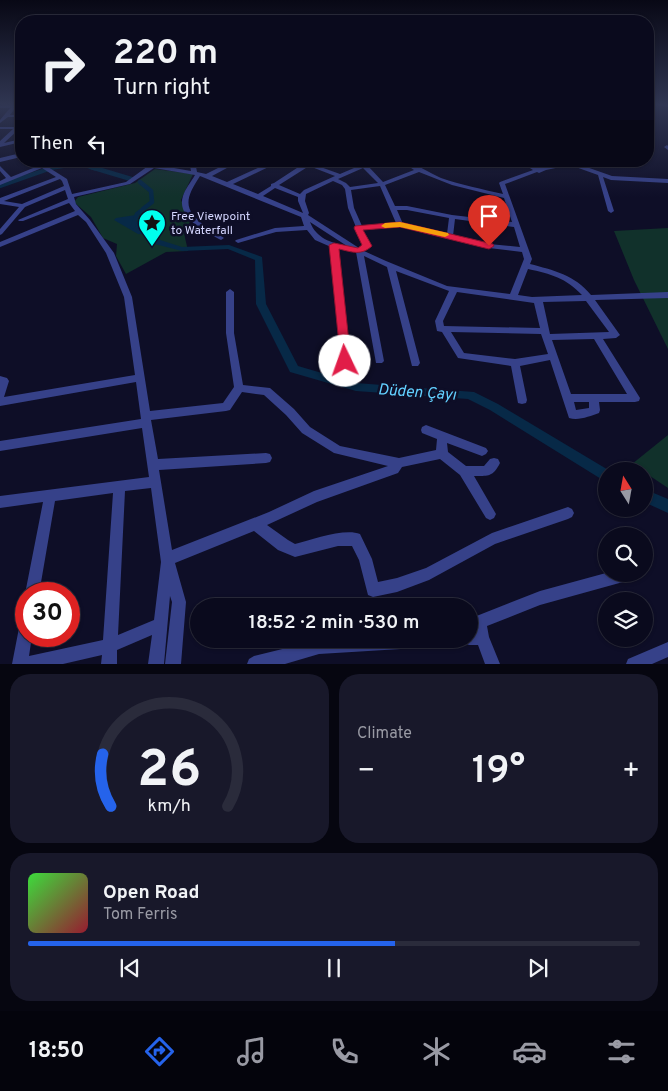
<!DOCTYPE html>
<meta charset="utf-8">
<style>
:root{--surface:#0a0a1d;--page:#18182a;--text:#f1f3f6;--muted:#999aa4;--line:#2a2b3b;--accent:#2563eb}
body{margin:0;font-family:Overpass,sans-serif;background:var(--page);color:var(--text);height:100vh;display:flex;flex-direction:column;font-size:19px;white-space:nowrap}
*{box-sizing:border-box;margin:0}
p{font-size:16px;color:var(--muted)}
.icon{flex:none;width:28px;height:28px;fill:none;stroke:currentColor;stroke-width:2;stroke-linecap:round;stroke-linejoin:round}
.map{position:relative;height:664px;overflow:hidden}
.panel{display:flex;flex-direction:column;gap:10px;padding:10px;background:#060610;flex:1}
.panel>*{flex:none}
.banner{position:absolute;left:15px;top:15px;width:639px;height:152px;border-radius:20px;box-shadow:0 1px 4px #0004,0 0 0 1px var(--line);background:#0a0a1d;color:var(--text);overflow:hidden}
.needle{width:32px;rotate:349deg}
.tools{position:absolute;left:598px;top:462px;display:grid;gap:10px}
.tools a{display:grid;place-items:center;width:55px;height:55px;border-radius:50%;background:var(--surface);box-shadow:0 1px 4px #0004,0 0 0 1px var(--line);font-size:25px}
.speed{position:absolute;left:15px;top:582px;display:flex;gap:10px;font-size:25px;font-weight:700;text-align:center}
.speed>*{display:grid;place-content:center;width:65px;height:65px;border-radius:50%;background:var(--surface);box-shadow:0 1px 4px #0004,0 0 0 1px var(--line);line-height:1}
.speed .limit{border:8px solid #d22;background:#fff;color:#111}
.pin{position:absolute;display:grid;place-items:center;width:42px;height:42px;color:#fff;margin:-51px -21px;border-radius:50% 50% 50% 0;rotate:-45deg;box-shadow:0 0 5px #0007}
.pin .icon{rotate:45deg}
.me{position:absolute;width:55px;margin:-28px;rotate:357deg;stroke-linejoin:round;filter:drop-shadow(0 0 4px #0008)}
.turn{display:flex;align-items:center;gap:18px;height:105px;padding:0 15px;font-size:22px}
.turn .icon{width:65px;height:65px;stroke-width:2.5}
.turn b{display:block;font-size:35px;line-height:42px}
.then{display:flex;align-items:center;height:48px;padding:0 15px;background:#0003;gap:10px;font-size:19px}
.big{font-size:38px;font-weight:600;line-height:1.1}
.panel .widget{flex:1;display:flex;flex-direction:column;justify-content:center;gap:8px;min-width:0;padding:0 18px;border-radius:20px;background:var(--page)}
.panel .dial{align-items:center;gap:0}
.dial svg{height:130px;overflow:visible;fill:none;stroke:var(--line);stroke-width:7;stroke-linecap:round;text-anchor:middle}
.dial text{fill:var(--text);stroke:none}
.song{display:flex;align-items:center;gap:15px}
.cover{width:60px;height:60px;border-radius:8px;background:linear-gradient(135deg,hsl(120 70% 55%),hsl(350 70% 35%))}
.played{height:5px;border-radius:2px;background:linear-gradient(90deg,var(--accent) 60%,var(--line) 60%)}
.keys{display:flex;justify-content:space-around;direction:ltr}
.heat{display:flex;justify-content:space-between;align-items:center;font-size:28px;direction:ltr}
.panel .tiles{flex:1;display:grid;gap:10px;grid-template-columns:1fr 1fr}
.widget:last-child{grid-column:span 2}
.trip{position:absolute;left:190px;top:598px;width:288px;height:50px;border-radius:25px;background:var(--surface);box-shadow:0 1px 4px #0004,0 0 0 1px var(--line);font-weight:600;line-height:50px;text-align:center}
.menu{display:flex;height:80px;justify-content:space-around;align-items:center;background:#04040c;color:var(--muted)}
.menu .icon{width:35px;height:35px}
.menu .on{color:var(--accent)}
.menu b{font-size:22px;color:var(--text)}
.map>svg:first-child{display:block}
</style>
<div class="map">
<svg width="668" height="664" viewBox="0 0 668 664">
<rect width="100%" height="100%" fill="#0e0e27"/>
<path fill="#11312b" d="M155,169L193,174L181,200L191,220L184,233L188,251L166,252L126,274L116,256L117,244L103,238L91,217L74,202L78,197L135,183Z
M668,228V349L634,280L614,231Z
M668,435V488L632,464Z"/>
<path fill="#072947" d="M136,215L133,219L135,222L148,219V221L141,223L146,226L144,228L145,230L153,224V230L160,232L158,235L138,234L114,220L116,218Z"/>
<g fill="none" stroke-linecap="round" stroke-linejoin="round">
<path stroke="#072947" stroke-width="3" d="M48,169L80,164L95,169"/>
<path stroke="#072947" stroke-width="4.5" d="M91,167L131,179
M140,182L151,191L152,202L143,209
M0,186L54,167
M133,226L137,214L141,211"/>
<path fill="#072947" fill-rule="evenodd" d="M139,229L154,230V236L157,239L182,247L229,245L262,257L266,304L298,366L356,383L474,392L498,404L610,471H606V482L490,410L468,399L356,391L290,372L256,304L255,260L228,249L182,251L151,243L146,236L147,234L139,233Z
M644,489L668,499V513L644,502Z"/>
<path fill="#364189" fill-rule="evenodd" d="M13,104L21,105V107L15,108L10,115H21V117H8L0,123V120L10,108H0V106Z
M657,104L668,105V107L657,105Z
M0,127H19V129L4,143L21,139V142L0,147V141L13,129H0Z
M667,145L668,146V150L664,147Z
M21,153V157L0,162V158Z
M32,161H39L44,164L65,161H82L48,167L67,179L72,194L126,182L155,161L161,162L157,165L191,171L189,161H195L197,172L206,174L232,161H240L212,176L227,182L273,161H281L233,184L258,194L271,186V184L274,183L303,164L296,161L309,163L325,161L315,165L340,174L361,165L359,161H363L365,163L369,161H377L368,166L383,182L414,170L401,161C413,161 429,173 441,178C461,185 482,189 503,194L499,183L500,182L533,170L519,161H526L538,168L576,161H596L578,164L612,176L668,179V183L611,180L603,177L614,211L611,213L608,211L598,175L570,165L546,170L539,173L537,172L505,184L532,259L530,264C553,270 575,275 591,295L668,292V298L595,300L620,335L616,338L603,339L640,398L639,401L635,402H599L600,410L599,413C590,416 579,421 569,418L550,360L520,366L527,400L526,403L522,404L518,403L511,366L458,358L442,332L437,331L435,321L449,291L396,271L420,363L418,366H412L387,267L364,256L384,361L382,363H376L356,252L338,248L350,361L348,363H342L340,361L331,247L315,240L307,230L276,232L238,243L235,241L236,240L275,228L304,226L301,217L200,176C185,199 182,210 207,227C213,231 219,234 224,238L221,240L219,239C204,231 176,217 183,196C185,189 191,182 195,175L154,168L130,184L74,197L76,204L90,220L114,253L132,297L150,411L223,403L234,387L226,333V292L230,289L234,292V333L243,385L270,388L294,409L310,427L340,446L399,458L436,450L437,439L422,433L421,430L422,427L426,425L486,448L488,451L486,454L482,456L447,443L448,452L466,466H484L490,459L494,458L498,459L500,463C493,477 488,476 474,476L496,514L494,518L490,520L486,518L460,475L440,459L402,467L398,473L317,502L267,525L288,540L295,544C312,540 344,528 360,534L372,559L378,582L397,578L426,568L492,533L568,507L572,509L574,513L572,517L568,519L495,544L429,580L397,592L373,597L368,595L359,560L352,546H338L295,557L278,550L254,531L175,563L186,602L181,664H165L172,602L170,596L164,664H148L152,635L117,650V664H101L102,655L63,664H12L19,628L21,623L26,621V636H32L29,656L103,640L113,493L55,501L39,594H26V597L25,594L43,502L0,508V496L149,477L142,428L0,451V441L141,419L136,382L0,406V376L7,378L9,381L4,397L135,375L124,297L106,253L86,222L78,215L0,247V242L75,211L69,203L23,221H19L18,220L68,199L65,190L25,207L2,234L0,235V229L19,207L0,204V198L56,177L42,168L0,185V181L6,178L0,171V166L11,177L38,166ZM309,166L335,176L304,190L300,194L279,185ZM363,168L378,183L350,187L346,183L338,179ZM419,172L452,185L504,198L512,222L452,215L407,206H395L385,185ZM60,179L62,181L64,186L22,204L4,201ZM333,181L342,185L345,189L348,208L356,227L355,228L357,230L363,245L359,248L308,215L309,213L305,201L306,194ZM380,186L396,223L362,226L354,208L351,190ZM275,188L298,197V201L303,213L263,196ZM397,210H407L449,218L447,234L403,224ZM455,219L514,227L520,247L489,244L453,236ZM310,222L347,246C331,243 316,238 310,222ZM400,227L489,248L522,252L524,259L510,294L447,286L386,261L364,251L371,246L363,230ZM528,269C551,274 566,278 582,295L532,297L518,295ZM457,292L534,303L540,328L444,326L443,321ZM586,301L609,332L550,334L543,302ZM451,332L541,334L548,354L515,359L464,353ZM594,339L627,394H571L552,340ZM242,392L264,395L286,415L302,433L334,453L388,466L314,491L269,512L172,550L159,470L266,463L270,462L272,458L270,454L266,453L158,459L151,420L226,411L230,410ZM574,402H589V408L576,410ZM151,488L161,562L154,620L118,635L125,491Z
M606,573L629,574L630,575L628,580L623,582L540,605L487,626L489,637L500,664H485L478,645H469L464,643L462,639H469V631L473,630L472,622L474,617L540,591Z
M333,639H457L455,644L450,646L319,654L285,664H247L249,659L254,656L319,640Z
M668,642V657L652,664H626L628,659Z"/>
</g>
<linearGradient id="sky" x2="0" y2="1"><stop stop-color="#080815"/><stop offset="0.53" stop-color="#303652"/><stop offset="1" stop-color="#303652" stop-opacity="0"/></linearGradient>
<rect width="668" height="197" fill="url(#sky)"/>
<path fill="#e11d48" stroke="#92132f" d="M400,222L493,244L494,246L489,249L400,227L363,230L372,246C361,256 352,252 339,249L351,361L349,364H341L329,245L334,243L358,248L362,245L354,228L355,226Z"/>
<path fill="#f59e0b" d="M400,222L448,233L449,235L445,237L400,227L385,228L381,226L385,223Z"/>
<defs>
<g id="sight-pin" transform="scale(1.4375)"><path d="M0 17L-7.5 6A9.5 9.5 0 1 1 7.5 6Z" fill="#0fe" stroke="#0e0e27"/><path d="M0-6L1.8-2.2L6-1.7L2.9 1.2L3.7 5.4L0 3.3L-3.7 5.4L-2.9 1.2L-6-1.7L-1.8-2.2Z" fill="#111"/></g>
</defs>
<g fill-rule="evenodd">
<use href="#sight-pin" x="152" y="223"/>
</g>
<g text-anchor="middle" stroke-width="5" stroke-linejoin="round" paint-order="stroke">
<g font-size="12" fill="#d4d6ff" stroke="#0e0e27" text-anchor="start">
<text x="171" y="220">Free Viewpoint<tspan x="171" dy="14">to Waterfall</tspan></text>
</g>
<g font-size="16" font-style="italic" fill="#62d0ff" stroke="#0e0e27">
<text transform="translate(417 391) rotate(4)" y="6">Düden Çayı</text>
</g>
</g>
</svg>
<div class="tools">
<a><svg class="needle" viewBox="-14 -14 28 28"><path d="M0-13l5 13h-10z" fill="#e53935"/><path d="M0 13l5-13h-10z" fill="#999aa4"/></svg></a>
<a><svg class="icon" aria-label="search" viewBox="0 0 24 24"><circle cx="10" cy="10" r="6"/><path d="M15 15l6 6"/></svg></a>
<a><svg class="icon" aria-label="layers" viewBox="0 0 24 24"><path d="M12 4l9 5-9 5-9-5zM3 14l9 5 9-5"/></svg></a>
</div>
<div class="speed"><div class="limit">30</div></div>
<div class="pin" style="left:489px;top:246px;background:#d93025"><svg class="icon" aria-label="arrive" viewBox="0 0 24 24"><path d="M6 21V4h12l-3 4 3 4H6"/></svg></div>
<svg class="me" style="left:345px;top:361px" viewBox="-20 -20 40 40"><circle r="19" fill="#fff"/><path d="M0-13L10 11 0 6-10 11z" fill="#e11d48"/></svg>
<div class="trip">18:52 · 2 min · 530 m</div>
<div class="banner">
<div class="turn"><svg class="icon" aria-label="right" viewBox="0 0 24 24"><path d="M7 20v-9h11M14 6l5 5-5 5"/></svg><div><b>220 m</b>Turn right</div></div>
<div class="then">Then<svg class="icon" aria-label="left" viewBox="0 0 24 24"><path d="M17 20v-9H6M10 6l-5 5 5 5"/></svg></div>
</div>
</div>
<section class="panel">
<div class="tiles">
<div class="widget dial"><svg viewBox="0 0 100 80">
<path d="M14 69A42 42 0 1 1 86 69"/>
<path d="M14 69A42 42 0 0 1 9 37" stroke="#2563eb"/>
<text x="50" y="56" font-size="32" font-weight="700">26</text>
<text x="50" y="72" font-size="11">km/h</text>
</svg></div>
<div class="widget"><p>Climate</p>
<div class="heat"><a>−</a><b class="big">19°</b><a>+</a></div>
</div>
<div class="widget">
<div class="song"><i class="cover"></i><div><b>Open Road</b><p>Tom Ferris</p></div></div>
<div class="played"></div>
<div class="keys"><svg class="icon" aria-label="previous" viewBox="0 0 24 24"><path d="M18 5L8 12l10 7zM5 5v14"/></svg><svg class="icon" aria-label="pause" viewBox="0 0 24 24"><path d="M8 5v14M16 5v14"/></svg><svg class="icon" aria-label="next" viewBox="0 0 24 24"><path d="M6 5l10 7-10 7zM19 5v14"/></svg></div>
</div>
</div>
</section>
<nav class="menu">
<b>18:50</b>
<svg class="icon on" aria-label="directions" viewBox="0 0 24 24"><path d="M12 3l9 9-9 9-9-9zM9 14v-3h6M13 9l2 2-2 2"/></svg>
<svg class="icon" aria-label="music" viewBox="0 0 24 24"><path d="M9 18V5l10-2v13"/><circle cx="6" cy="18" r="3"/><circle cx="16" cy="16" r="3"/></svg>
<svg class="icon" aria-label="phone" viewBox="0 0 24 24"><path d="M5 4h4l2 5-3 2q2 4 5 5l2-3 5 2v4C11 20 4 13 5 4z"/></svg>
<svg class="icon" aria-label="climate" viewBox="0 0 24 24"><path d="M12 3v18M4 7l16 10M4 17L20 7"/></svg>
<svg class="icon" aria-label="car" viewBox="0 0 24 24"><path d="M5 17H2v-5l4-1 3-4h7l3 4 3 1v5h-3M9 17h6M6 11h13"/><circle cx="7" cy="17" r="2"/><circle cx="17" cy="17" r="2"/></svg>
<svg class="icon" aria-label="filters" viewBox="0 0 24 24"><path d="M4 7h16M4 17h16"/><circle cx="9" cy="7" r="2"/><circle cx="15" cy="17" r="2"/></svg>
</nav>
